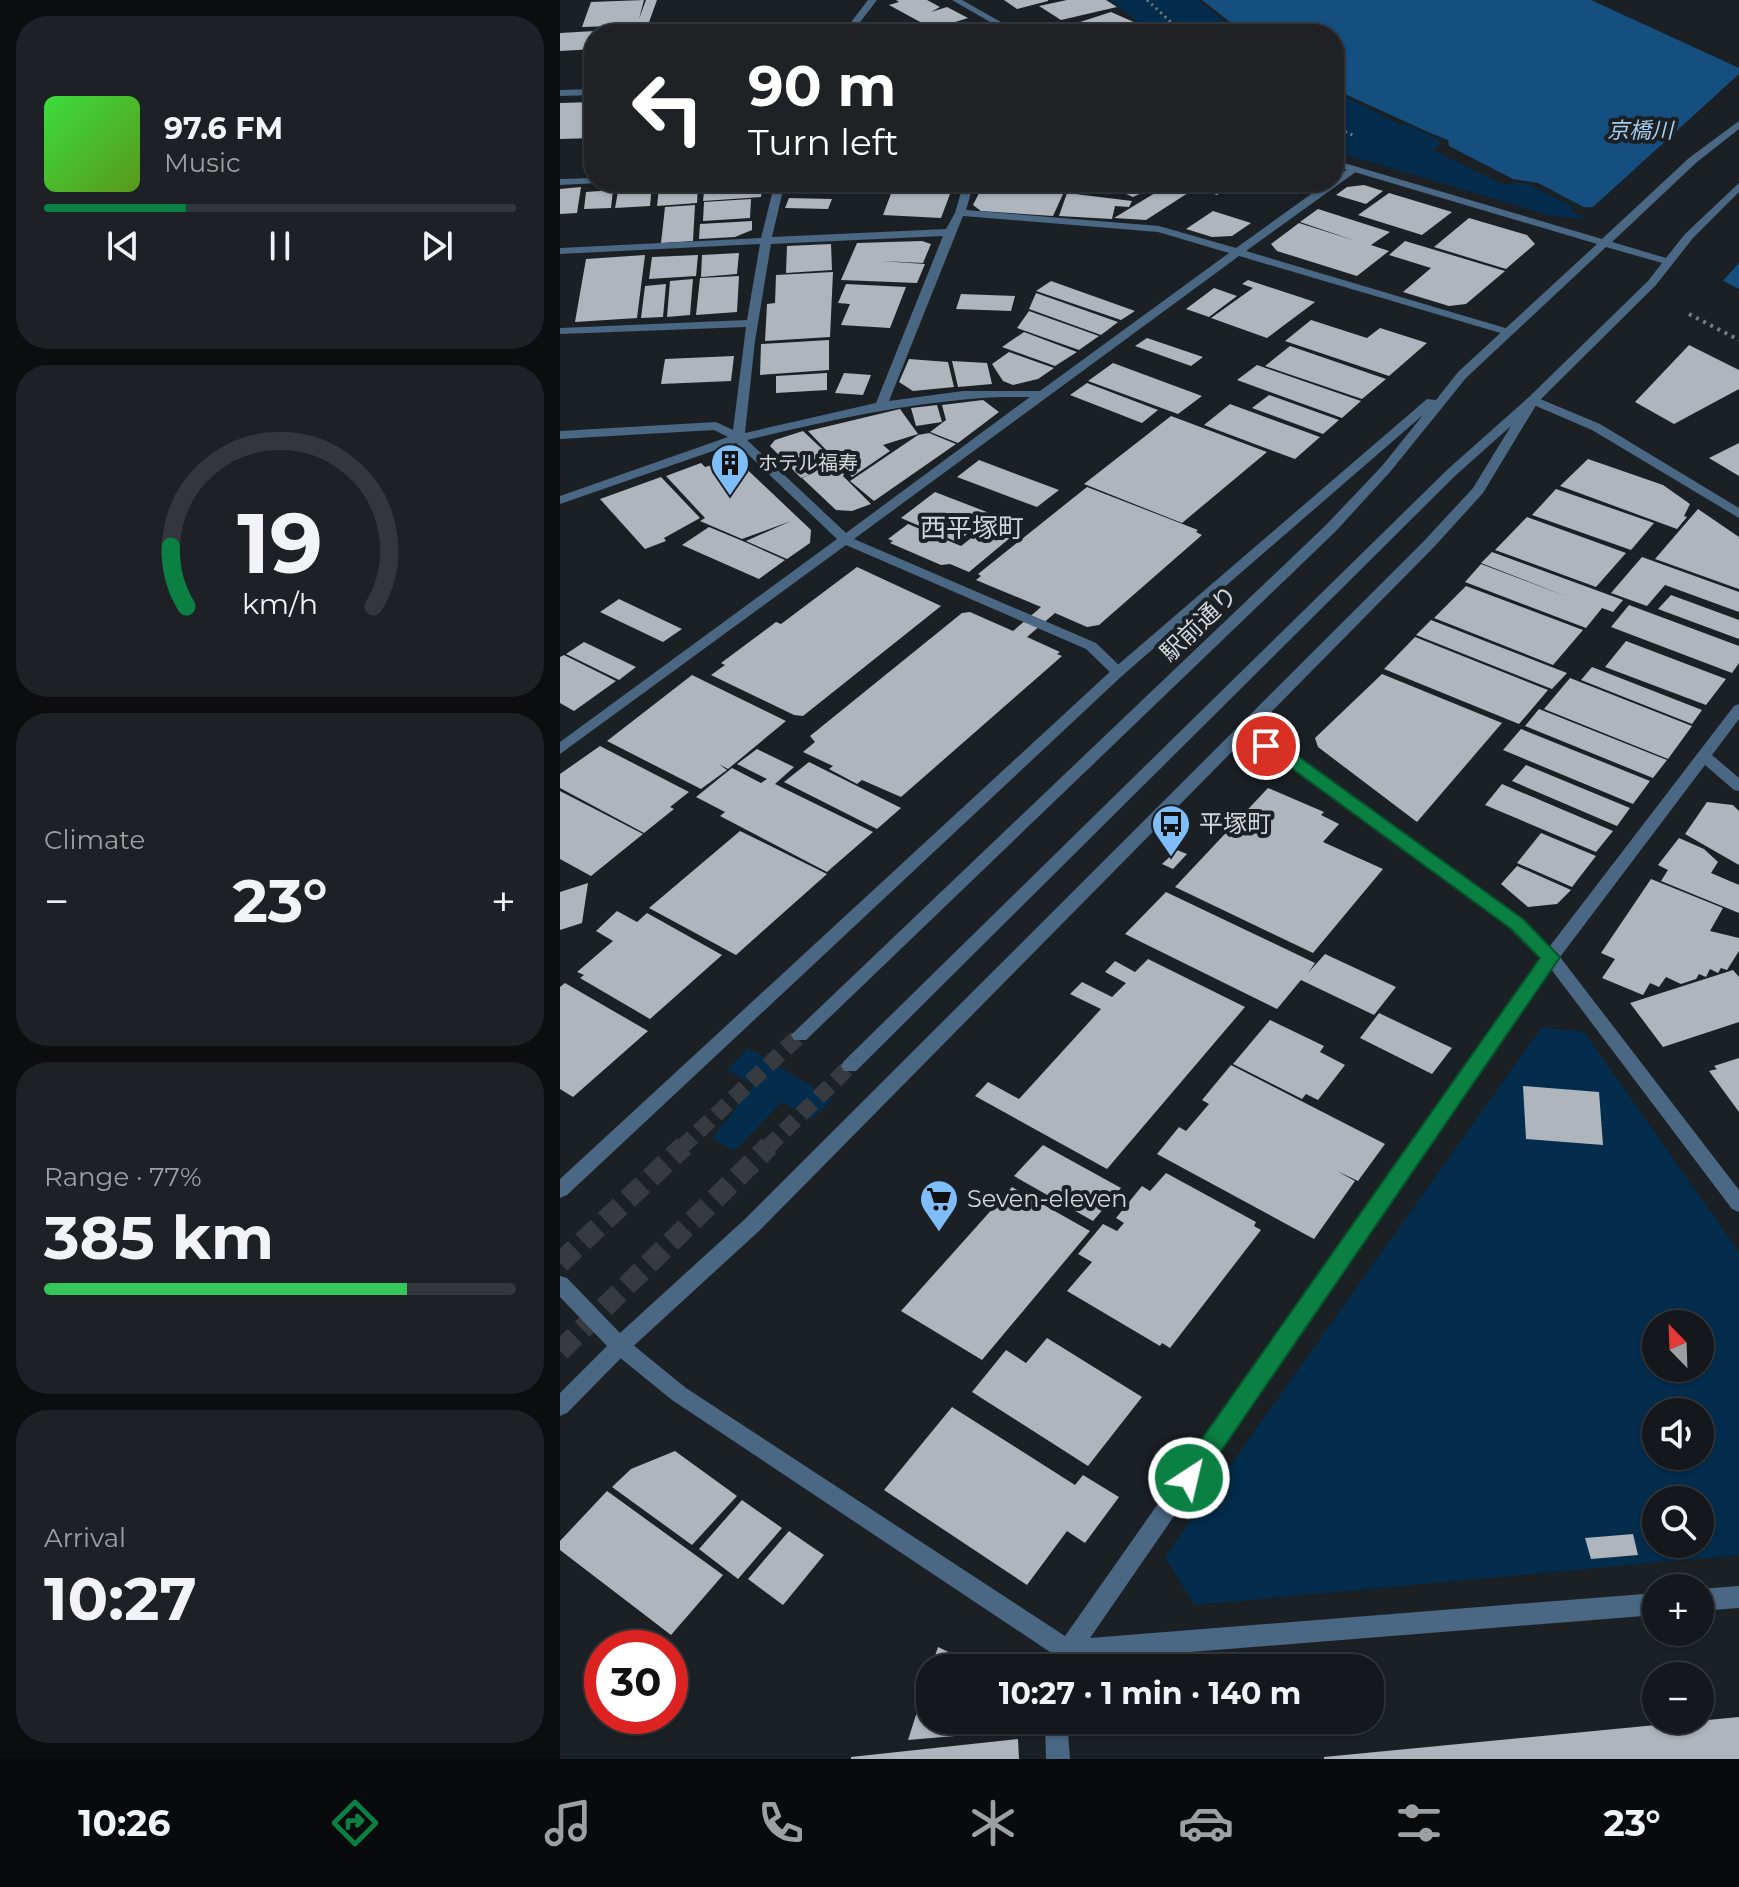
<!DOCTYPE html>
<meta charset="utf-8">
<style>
:root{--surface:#14181c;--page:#1d2125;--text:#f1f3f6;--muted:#9da0a3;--line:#33373b;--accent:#0b8043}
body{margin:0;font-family:Montserrat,"Noto Sans JP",sans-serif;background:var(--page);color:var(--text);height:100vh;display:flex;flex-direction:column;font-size:30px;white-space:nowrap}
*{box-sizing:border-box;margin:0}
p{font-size:26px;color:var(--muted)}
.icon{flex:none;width:44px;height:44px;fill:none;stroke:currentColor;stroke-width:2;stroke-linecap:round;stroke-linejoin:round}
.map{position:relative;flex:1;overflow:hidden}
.side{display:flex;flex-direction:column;gap:16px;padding:16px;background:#0b0d0f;width:560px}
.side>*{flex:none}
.top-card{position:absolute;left:24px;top:24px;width:760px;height:168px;border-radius:32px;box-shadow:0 2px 6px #0004,0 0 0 2px var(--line);background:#202124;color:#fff;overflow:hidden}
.needle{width:52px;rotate:337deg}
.fabs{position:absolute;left:1082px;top:1310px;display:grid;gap:16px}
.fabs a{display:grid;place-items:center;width:72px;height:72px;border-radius:50%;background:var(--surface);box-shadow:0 2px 6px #0004,0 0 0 2px var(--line);font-size:40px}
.speed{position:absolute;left:24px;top:1630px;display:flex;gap:16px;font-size:40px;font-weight:700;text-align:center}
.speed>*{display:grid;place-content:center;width:104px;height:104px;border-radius:50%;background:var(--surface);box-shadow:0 2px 6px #0004,0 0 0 2px var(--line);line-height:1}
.speed .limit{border:12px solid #d22;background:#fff;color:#111}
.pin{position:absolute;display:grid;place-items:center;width:68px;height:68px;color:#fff;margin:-34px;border:4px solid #fff;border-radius:50%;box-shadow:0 2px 8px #0007}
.me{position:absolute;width:88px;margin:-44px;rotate:35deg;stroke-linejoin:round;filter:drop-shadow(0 0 6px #0008)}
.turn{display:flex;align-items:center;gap:28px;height:168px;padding:0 32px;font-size:36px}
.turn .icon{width:104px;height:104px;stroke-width:2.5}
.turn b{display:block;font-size:56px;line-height:68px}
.big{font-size:60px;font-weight:700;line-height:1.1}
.side .tile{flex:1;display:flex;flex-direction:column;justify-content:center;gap:12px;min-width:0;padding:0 28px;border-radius:32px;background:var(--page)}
.side .dial{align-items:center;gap:0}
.dial svg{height:208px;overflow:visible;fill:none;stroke:var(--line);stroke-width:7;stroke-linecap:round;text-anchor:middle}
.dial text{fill:var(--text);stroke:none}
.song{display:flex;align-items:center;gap:24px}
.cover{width:96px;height:96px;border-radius:12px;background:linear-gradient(135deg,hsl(120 70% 55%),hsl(90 70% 35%))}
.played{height:8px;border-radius:4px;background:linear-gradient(90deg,var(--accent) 30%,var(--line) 30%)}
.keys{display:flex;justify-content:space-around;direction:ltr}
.heat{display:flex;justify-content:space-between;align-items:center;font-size:44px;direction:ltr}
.charge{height:12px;border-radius:6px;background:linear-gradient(90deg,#34c759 77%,var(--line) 0)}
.trip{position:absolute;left:356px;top:1654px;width:468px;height:80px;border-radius:32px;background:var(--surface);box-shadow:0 2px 6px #0004,0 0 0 2px var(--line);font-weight:700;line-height:80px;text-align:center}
.menu{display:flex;height:128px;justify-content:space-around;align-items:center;background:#080a0b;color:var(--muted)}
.menu .icon{width:56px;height:56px}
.menu .active{color:var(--accent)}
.menu b{font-size:36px;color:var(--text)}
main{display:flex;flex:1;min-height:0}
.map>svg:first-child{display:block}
</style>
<main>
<section class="side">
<div class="tile">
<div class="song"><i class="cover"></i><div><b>97.6 FM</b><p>Music</p></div></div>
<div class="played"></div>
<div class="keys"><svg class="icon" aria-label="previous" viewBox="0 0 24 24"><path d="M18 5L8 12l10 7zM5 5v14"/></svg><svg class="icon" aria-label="pause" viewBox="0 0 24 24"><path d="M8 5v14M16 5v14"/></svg><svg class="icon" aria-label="next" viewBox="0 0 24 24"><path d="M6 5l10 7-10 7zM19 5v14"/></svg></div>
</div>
<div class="tile dial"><svg viewBox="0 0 100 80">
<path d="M14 69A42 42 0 1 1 86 69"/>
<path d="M14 69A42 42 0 0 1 8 46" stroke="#0b8043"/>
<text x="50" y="56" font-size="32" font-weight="700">19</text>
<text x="50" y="72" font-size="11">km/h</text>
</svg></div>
<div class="tile"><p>Climate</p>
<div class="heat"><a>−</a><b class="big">23°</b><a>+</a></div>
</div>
<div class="tile"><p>Range · 77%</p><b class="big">385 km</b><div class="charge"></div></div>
<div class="tile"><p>Arrival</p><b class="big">10:27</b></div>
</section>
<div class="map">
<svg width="1179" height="1759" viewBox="0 0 1179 1759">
<rect width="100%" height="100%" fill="#1b2025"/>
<path fill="#032c4d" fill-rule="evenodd" d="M550,0H638L680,34H594Z
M774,91L841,125L846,124L878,139L880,143L874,151L943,184L966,183L1015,208L1010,210L1027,219L992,216L774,151Z
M982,1027L1024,1032L1179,1252V1555L635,1605L605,1557ZM1096,1324H1140V1368H1096ZM1096,1412H1140V1456H1096ZM1096,1500H1140V1544H1096Z
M188,1048L273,1099L252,1119L222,1102L174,1151L152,1138L194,1085L167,1070Z"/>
<path fill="#144f80" d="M642,0H1031L1179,68V289L978,183L953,179L889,146L888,140L868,132L774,89V34H685Z"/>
<path fill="#1b2025" d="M1179,74V263L1160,284L1015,208L1033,207Z"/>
<path fill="#afb5bc" d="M84,0L79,19L86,0H97L88,25L22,27L31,2Z
M336,0H367L380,7L371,12L387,7L408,18L373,29L329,5L339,2Z
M444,0H488V1L457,9Z
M507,0H546L557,7L501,20L479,6Z
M551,12L585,27L576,30L584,34H536L514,24Z
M399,24L422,34H367V33Z
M209,26L267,32V34H200Z
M87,28L86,34H34V49L0,51V33Z
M34,102V138L0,139V103Z
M330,182H396L391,193L326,190Z
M565,182H605L573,197L553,188Z
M622,182H679L657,195Z
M92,184L90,206L55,208L59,186Z
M608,185L628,193L586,220L554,218Z
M804,185L823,191L806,204L776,195L787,187Z
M138,186L137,203L97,206L99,188Z
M21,187L17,213L0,214V189Z
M422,187L503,194L493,216L421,211L413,205Z
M202,189L201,197L143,201L144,192Z
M53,190L51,208L24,209L26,192Z
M332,191L390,194L381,218L323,215Z
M507,193L572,201L569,207L555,206L552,219L499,216Z
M829,193L892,212L862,235L798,215Z
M229,198L272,199L268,209L225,208Z
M191,199L190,218L143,221L144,202Z
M135,205L133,241L101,243L105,207Z
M758,209L830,232L811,245L829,251L797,276L717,251L711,244L739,223L796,241L740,222Z
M653,211L691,223L672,236L652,237L626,229Z
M909,218L967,235L975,244L946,269L874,247Z
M192,221V230L175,237L139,239L140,224Z
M362,241L371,244L363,263L321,261L365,264L357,283L281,280L297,243Z
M845,241L945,271L906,304L889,306L843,292L871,268L829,255Z
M271,244L272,270L226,273L227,246Z
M179,253L177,274L141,277L142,255Z
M85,255L77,318L15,322L26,259Z
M138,255L136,276L89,279L92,257Z
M273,272L270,337L205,341L207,304L215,303L216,275Z
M179,276L177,312L136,315L140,278Z
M133,279L130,315L107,317L110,281Z
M688,280L755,302L707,338L651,318L693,288L682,284Z
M491,281L575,311L561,320L476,291Z
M106,284L103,317L81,318L85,286Z
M286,284L346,287L330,328L281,325L290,304L278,303Z
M654,288L677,296L649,317L626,309Z
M476,293L558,322L541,335L469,309Z
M401,294L455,296L451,311L396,309Z
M469,311L539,336L519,350L457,328Z
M751,320L807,338L820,328L867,343L829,376L725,341Z
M464,332L517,352L495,366L442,347Z
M587,338L643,357L631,366L575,346Z
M269,340V370L200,375L201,344Z
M1129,345L1179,370V389L1114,424L1075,402Z
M730,346L826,379L802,399L705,366Z
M449,352L494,368L478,379L453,385L443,381L432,364Z
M174,356L171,381L101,384L105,359Z
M349,359L388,362L394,387L353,391L339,382Z
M392,361L427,363L432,384L398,387Z
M553,363L642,396L618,414L528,381Z
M697,365L801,401L782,418L677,380Z
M267,373V390L216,393V376Z
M284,373L311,375L303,395L275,393Z
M527,383L598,410L582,423L510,395Z
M709,395L779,420L763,434L692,408Z
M423,400L439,412L398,443L370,432L386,420L382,405Z
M670,404L760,437L735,459L644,425Z
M377,405L382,422L356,426L351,408Z
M340,409L358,434L323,445L330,451L292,477L248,431Z
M611,416L707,452L622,523L524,484Z
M243,431L278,464L275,465L284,474L283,476L311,504L292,511L276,510L242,478L253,473L241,478L210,446L215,440Z
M369,433L396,444L314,501L290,481L358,435Z
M1179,443V476L1149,458Z
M176,459L251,530L250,543L227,559L186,541L231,521L182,539L140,521L145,518L106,476L141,463L145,467Z
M1028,459L1103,485L1130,504L1124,516L1127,517L1117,529L1000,486Z
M419,460L499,490L477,507L397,477Z
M101,477L140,518L104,538L106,541L85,549L40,499Z
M527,487L638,530L636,532L642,535L539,625L527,627L495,613L467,637L500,652L497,654L502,656L341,797L302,780L297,784L269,769L273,766L243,752L255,742L250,736L402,613L410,612L453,631L481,607L416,580L421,576L418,574Z
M996,489L1094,523L1071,550L972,515Z
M375,492L432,514L397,542L341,518Z
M1138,509L1179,537V589L1095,559Z
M967,517L1066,553L1036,587L935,550Z
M437,518L462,528L409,572L390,564L381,565L330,543L333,541L328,539L348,524L401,546Z
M149,527L185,542L225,560L199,579L122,545Z
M932,552L1063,600L1053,612L1042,608L1026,628L905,582L921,564L1008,597L921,563Z
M1082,557L1179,592V612L1105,585L1087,606L1051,593Z
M297,567L381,606L243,716L234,715L151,675L165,665L161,663L216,622L221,624Z
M906,586L1023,630L993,665L874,618Z
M1111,595L1179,620V639L1098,609Z
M59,599L122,629L103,642L40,612Z
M1069,605L1179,646V663L1172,673L1051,627Z
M871,620L1007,673L992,689L856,635Z
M855,637L988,690L959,724L824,669Z
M1066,641L1166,679L1146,705L1045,667Z
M24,642L76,667L59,680L6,654Z
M4,655L56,681L14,711L0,703V657Z
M1032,667L1142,710L1132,724L1021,680Z
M822,674L942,723L857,822L758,747L755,738Z
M132,675L226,721L168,769L159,764L167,770L141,789L47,741Z
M1010,678L1132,726L1108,759L984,709Z
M979,709L1107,760L1093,778L965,726Z
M961,729L1090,781L1073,804L943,750Z
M40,746L129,792L110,807L114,809L84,833L0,788V774Z
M197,749L234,767L215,784L313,832L267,872L160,816L165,812L136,797L172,768L201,783L207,779L177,764Z
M249,762L341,808L317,829L224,782Z
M966,765L1070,808L1057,826L952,781Z
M942,784L1053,831L1036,852L925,805Z
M708,788L764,812L761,815L779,824L763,842L823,869L753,953L615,887Z
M0,791L83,834L31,876L0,859Z
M1147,802L1173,805L1179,811V865L1125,834Z
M180,831L267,874L176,955L89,908Z
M981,833L1036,856L1012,887L957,863Z
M1119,838L1144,849L1158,862L1151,873L1179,885V913L1101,881L1108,870L1098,865Z
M617,850L627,854L613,869L602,864Z
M957,866L1011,890L997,904L968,907L941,884Z
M1091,879L1163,908L1150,931L1179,938V951L1167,970L1161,968L1158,973L1150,969L1146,977L1139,974L1136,979L1121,984L1106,977L1099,987L1090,983L1083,995L1042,978L1055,959L1041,953Z
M28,883L22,923L0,930V892Z
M606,892L755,963L748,973L765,954L836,987L814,1015L741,980L717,1009L565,934Z
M57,911L77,922L87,913L162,955L90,1019L20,978L24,975L17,972L53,941L36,931Z
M588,959L685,1007L547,1169L415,1096L428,1082L459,1099L541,1009L510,994L522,982L552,997L566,983L545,972L555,961L575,972Z
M1173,970L1179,977V1022L1103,1047L1070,1003Z
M5,983L88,1031L13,1097L0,1089V987Z
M819,1013L892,1048L872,1074L800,1038Z
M710,1020L764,1046L760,1052L785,1065L758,1100L746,1094L742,1099L673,1064Z
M1179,1058V1112L1149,1071L1157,1069L1154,1066Z
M671,1065L825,1144L798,1181L777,1171L795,1181L754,1239L597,1154L619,1127L626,1131L649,1104L642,1100Z
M963,1086L1039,1092L1043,1145L966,1139Z
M483,1145L561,1188L533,1221L454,1176Z
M606,1173L696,1222L694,1226L701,1230L610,1348L602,1343L600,1346L507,1291L532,1262L518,1254L543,1224L557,1231L564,1223L556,1218L582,1186L590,1191Z
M452,1187L530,1231L422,1360L341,1311Z
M487,1338L582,1397L528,1466L412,1392L446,1350L466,1363Z
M392,1407L515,1485L523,1475L559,1497L525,1543L507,1531L467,1585L324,1490Z
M115,1451L177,1496L132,1545L52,1487L71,1469Z
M47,1491L163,1575L111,1635L0,1550V1541Z
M182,1500L222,1528L178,1579L139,1549Z
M229,1531L264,1555L223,1605L188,1579Z
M1073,1534L1078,1555L1031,1559L1025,1538Z
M378,1647L422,1668H371Z
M369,1674L370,1720H453L454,1731L348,1740Z
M1179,1717V1759H764V1757Z
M458,1739L459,1759H291V1757Z"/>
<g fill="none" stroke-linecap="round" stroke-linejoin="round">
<path stroke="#373b40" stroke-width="16" stroke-dasharray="16 8" stroke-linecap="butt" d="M121,1148L240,1035
M207,1148L290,1066"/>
<path stroke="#373b40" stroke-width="21" stroke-dasharray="21 10" stroke-linecap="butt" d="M0,1263L124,1146
M0,1351L209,1146"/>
<path stroke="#777b7f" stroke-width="3" stroke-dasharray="2 4" stroke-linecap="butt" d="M587,0L624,34
M774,127L795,136"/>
<path stroke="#777b7f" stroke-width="4" stroke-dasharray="3 5" stroke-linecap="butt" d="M1129,314L1179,340"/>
<path fill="#4a6783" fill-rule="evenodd" d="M308,0H317L291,34H282Z
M34,89V95L0,96V90Z
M793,166L798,169L797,171L686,251L952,330V334H944L679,256L294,539L536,643L563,669L565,672L563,675H553L526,649L286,545L0,754V742L277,539L176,443L0,504V496L168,437L154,430L0,439V431L156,422L173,430L186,327L0,334V328L187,320L200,244L0,254V248L201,238L215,182H225L212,237L386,229L395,213L404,182H414L406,210L599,226L676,248L768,182H774V178ZM403,216L598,232L669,253L480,391H403L329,401ZM383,236L316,403L185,433L195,341L211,244ZM441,397H470L286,533L187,440C271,420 354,401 441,397Z
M34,178V182L38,183L0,185V179Z
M973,396L1040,424L1179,508V518L1032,430L969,403L967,400Z
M1179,704V719L1152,755L1179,778V791L1174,790L1145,765L1000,957L1179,1190V1212L1172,1209L991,969L530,1638L1096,1593V1615L517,1661L516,1668H494L496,1656L112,1400L53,1352L50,1346L53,1340L60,1337L67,1340L126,1388L505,1636L982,958L951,928L724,762L677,737L675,734L677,731H687L734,754L963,920L990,946L1174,706Z
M1179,1586V1608L1140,1611V1589Z
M485,1720H507L510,1759H486Z"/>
<path fill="#4a6783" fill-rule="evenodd" d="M392,0H402L462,34H451Z
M1179,121V129L1137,162L1052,242L1106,258L1125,234L1179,183V192L1133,238L1096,285L978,402L923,493L874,547L199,1231L67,1352L7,1413L0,1416V1393L47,1346L0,1297V1276L7,1278L60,1333L185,1219L864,541L913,488L951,426L896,475L296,1071H284L281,1066L284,1061L888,469L969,397L1088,281L1102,263L1046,247L906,378L830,472L776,531L246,1040H234L231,1035L766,525L822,466L863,415L563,675L7,1195L0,1198V1179L553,669L867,399L876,400L898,372L1037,244L774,166V160L1042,239L1129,158Z"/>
</g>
<path fill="#0b8043" stroke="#07532c" stroke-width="2" d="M706,741L735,754L963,919L1000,957L637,1486L629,1489L620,1486L617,1478L620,1470L980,958L950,928L723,762L697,746L700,742Z"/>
<defs>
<g id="building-pin" transform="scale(2)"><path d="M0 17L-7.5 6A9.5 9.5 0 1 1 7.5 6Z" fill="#7fbdf9" stroke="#1b2025"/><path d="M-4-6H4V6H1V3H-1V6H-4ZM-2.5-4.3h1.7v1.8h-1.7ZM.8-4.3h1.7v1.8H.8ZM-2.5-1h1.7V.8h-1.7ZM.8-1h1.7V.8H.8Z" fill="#111"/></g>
<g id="bus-pin" transform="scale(2)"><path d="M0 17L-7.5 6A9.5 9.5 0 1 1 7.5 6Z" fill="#7fbdf9" stroke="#1b2025"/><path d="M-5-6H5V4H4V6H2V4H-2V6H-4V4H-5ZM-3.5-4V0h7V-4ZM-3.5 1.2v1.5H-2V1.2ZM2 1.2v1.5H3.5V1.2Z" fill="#111"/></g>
<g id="supermarket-pin" transform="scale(2)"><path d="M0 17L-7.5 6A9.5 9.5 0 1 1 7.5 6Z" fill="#7fbdf9" stroke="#1b2025"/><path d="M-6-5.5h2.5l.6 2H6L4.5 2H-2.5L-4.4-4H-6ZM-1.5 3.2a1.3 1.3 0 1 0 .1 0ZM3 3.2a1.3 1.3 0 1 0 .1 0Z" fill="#111"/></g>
</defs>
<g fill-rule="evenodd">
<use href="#building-pin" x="170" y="463"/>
<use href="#bus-pin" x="611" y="824"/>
<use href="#supermarket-pin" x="379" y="1199"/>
</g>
<g text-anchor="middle" stroke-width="8" stroke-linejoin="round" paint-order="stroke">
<g font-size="20" fill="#d3d7da" stroke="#1b2025" text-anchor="start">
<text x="198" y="470">ホテル福寿</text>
</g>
<g font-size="22" font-style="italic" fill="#a7cbed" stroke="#1b2025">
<text x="1080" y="138">京橋川</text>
</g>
<g font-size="24" fill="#d3d7da" stroke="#1b2025">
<text transform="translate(639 624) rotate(-44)" y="8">駅前通り</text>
</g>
<g font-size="24" fill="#d3d7da" stroke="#1b2025" text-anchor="start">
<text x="639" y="832">平塚町</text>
<text x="407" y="1207">Seven-eleven</text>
</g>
<g font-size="26" fill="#cfd6dd" stroke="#1b2025">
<text x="412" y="537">西平塚町</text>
</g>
</g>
</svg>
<div class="fabs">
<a><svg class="needle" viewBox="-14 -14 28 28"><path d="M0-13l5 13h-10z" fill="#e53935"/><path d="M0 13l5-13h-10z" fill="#9da0a3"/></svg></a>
<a><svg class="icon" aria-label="sound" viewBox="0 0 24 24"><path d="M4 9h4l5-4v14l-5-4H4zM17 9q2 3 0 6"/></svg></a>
<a><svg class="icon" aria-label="search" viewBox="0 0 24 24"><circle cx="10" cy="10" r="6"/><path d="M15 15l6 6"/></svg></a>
<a>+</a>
<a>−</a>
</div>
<div class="speed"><div class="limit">30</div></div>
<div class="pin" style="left:706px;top:746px;background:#d93025"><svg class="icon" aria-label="arrive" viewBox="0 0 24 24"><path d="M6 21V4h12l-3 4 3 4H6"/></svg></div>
<svg class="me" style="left:629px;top:1478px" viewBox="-20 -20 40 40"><circle r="17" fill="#0b8043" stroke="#fff" stroke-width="3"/><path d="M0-11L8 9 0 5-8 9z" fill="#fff"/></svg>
<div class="trip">10:27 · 1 min · 140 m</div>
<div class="top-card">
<div class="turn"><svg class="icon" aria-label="left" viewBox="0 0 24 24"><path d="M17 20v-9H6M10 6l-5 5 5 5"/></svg><div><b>90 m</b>Turn left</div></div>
</div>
</div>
</main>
<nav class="menu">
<b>10:26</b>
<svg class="icon active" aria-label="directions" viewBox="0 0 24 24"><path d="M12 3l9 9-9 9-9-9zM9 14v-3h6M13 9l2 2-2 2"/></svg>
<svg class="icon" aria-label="music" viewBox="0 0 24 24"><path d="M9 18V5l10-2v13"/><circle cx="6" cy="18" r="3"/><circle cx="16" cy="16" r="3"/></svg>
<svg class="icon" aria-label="phone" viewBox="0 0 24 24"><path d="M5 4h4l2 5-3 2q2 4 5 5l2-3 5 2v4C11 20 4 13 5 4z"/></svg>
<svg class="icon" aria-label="climate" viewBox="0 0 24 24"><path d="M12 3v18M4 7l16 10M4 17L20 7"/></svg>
<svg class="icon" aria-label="car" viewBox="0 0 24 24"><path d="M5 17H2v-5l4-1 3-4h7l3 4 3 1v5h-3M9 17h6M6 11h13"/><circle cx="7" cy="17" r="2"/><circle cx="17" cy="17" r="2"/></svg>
<svg class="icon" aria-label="filters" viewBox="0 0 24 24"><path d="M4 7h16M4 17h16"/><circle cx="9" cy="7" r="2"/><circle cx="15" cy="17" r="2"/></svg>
<b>23°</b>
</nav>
